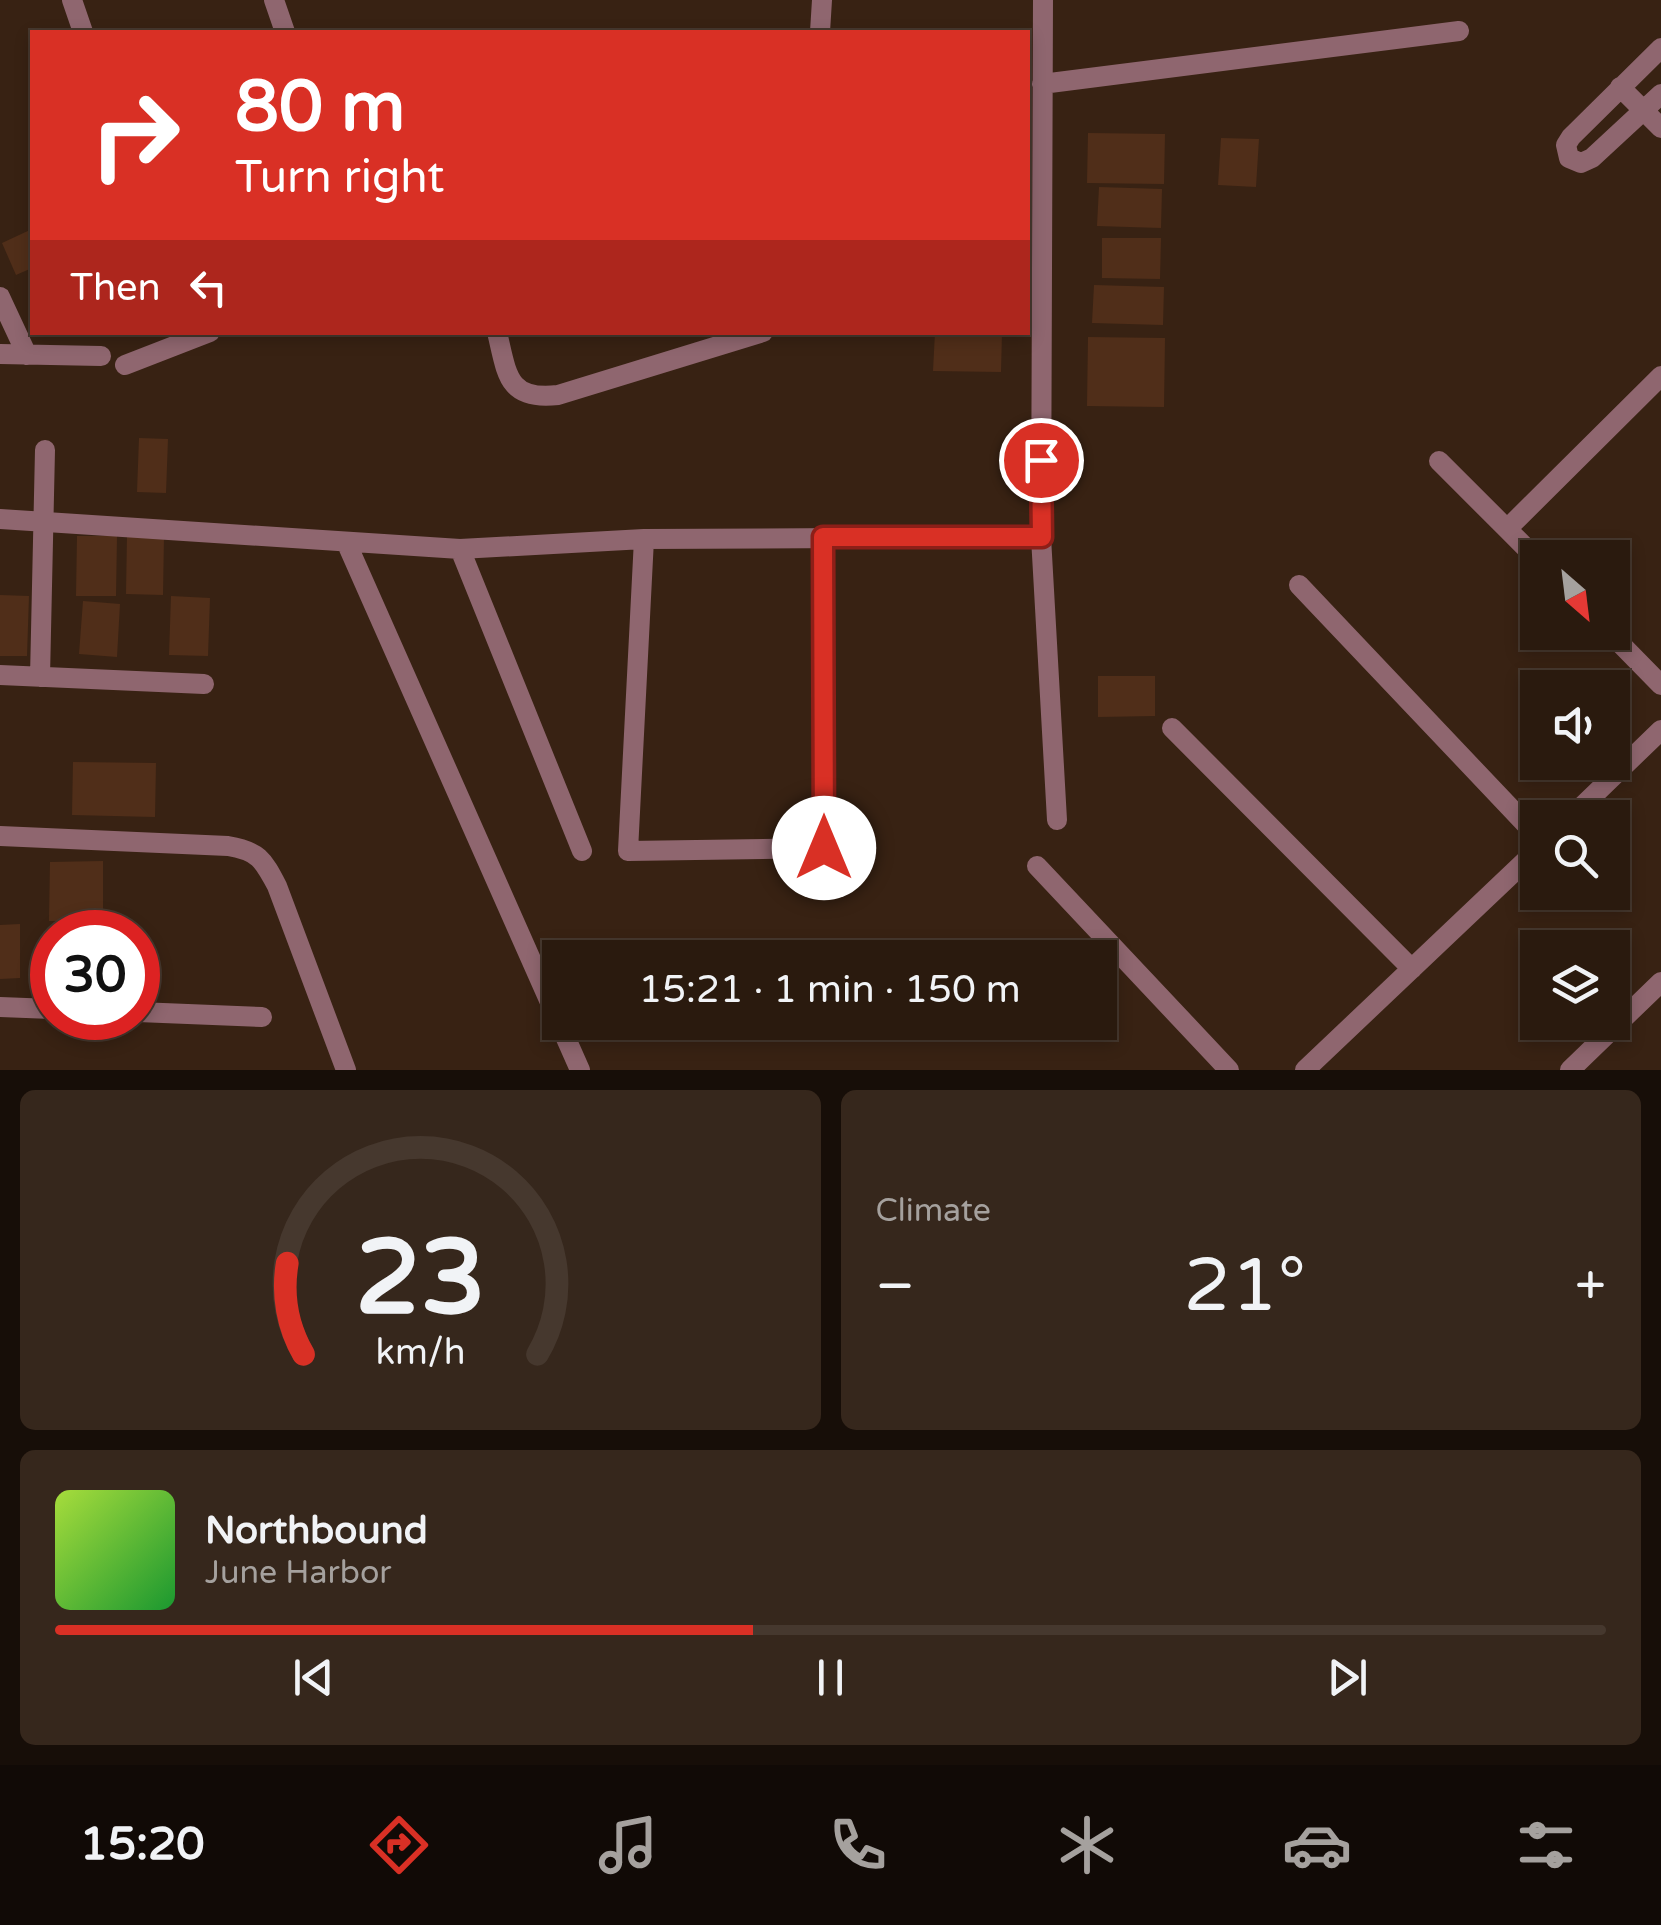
<!DOCTYPE html>
<meta charset="utf-8">
<style>
:root{--surface:#2a1a0e;--page:#36271c;--text:#f1f3f6;--muted:#a5a19e;--line:#46382e;--accent:#d93025}
body{margin:0;font-family:"Varela Round",sans-serif;background:var(--page);color:var(--text);height:100vh;display:flex;flex-direction:column;font-size:38px;white-space:nowrap}
*{box-sizing:border-box;margin:0}
p{font-size:32px;color:var(--muted)}
.icon{flex:none;width:55px;height:55px;fill:none;stroke:currentColor;stroke-width:2;stroke-linecap:round;stroke-linejoin:round}
.map{position:relative;height:1070px;overflow:hidden}
.drawer{display:flex;flex-direction:column;gap:20px;padding:20px;background:#170e08;flex:1}
.drawer>*{flex:none}
.top-card{position:absolute;left:30px;top:30px;width:1000px;height:305px;border-radius:0px;box-shadow:0 5px 15px #0003,0 0 0 2px var(--line);background:#d93025;color:#fff;overflow:hidden}
.needle{width:65px;rotate:152deg}
.tools{position:absolute;left:1520px;top:540px;display:grid;gap:20px}
.tools a{display:grid;place-items:center;width:110px;height:110px;border-radius:0px;background:var(--surface);box-shadow:0 5px 15px #0003,0 0 0 2px var(--line);font-size:50px}
.speed{position:absolute;left:30px;top:910px;display:flex;gap:20px;font-size:50px;font-weight:700;text-align:center}
.speed>*{display:grid;place-content:center;width:130px;height:130px;border-radius:50%;background:var(--surface);box-shadow:0 5px 15px #0003,0 0 0 2px var(--line);line-height:1}
.speed .limit{border:15px solid #d22;background:#fff;color:#111}
.pin{position:absolute;display:grid;place-items:center;width:85px;height:85px;color:#fff;margin:-42px;border:5px solid #fff;border-radius:50%;box-shadow:0 2px 10px #0007}
.me{position:absolute;width:110px;margin:-55px;rotate:0deg;stroke-linejoin:round;filter:drop-shadow(0 0 8px #0008)}
.turn{display:flex;align-items:center;gap:35px;height:210px;padding:0 40px;font-size:45px}
.turn .icon{width:130px;height:130px;stroke-width:2.5}
.turn b{display:block;font-size:70px;line-height:85px}
.then{display:flex;align-items:center;height:95px;padding:0 40px;background:#0003;gap:20px;font-size:38px}
.big{font-size:75px;font-weight:600;line-height:1.1}
.drawer .card{flex:1;display:flex;flex-direction:column;justify-content:center;gap:15px;min-width:0;padding:0 35px;border-radius:15px;background:var(--page)}
.drawer .dial{align-items:center;gap:0}
.dial svg{height:260px;overflow:visible;fill:none;stroke:var(--line);stroke-width:7;stroke-linecap:round;text-anchor:middle}
.dial text{fill:var(--text);stroke:none}
.song{display:flex;align-items:center;gap:30px}
.cover{width:120px;height:120px;border-radius:15px;background:linear-gradient(135deg,hsl(80 70% 55%),hsl(130 70% 35%))}
.played{height:10px;border-radius:5px;background:linear-gradient(90deg,var(--accent) 45%,var(--line) 45%)}
.keys{display:flex;justify-content:space-around;direction:ltr}
.heat{display:flex;justify-content:space-between;align-items:center;font-size:55px;direction:ltr}
.drawer .tiles{flex:1;display:grid;gap:20px;grid-template-columns:1fr 1fr}
.card:last-child{grid-column:span 2}
.trip{position:absolute;left:542px;top:940px;width:575px;height:100px;border-radius:0px;background:var(--surface);box-shadow:0 5px 15px #0003,0 0 0 2px var(--line);font-weight:600;line-height:100px;text-align:center}
.tabs{display:flex;height:160px;justify-content:space-around;align-items:center;background:#110a06;color:var(--muted)}
.tabs .icon{width:70px;height:70px}
.tabs .on{color:var(--accent)}
.tabs b{font-size:45px;color:var(--text)}
.map>svg:first-child{display:block}
</style>
<div class="map">
<svg width="1661" height="1070" viewBox="0 0 1661 1070">
<rect width="100%" height="100%" fill="#382213"/>
<path fill="#502e19" d="M1088,133L1165,134L1164,184L1087,183Z
M1221,138L1259,139L1256,187L1218,185Z
M1099,187L1162,189L1161,228L1097,226Z
M32,229V268L16,275L2,243Z
M1102,238H1161L1160,279L1102,278Z
M1094,285L1164,287L1163,325L1092,323Z
M935,332L1002,333L1001,372L933,371Z
M1088,337L1165,338L1164,407L1087,406Z
M139,438L168,439L166,493L137,492Z
M127,535L164,536L163,595L126,594Z
M77,536H117L116,596H76Z
M0,595L29,596L27,656H0Z
M171,596L210,598L208,656L169,655Z
M83,601L120,604L117,657L79,654Z
M1098,676H1155V716L1098,717Z
M73,762L156,763L155,817L72,815Z
M103,861V921H49L50,862Z
M20,924V978L0,979V925Z"/>
<g fill="none" stroke-linecap="round" stroke-linejoin="round">
<path stroke="#8f666f" stroke-width="20" d="M72,0L83,32
M274,0L285,32
M1043,0L1041,537L1057,820
M820,32L822,0
M1661,48L1571,137L1566,145L1569,158L1581,163L1592,158L1661,94
M1042,84L1459,31
M1620,87L1661,128
M0,297L27,355
M497,332C507,374 507,401 558,395L763,332
M0,354L101,356
M125,365L210,332
M1439,461L1507,529L1661,376
M0,519L460,549L644,539L1041,537
M1507,529L1538,560
M644,539L628,851L824,848L823,537
M347,544L580,1070
M460,549L582,851
M1299,585L1538,837
M1609,632L1661,685
M0,675L204,684
M40,677L45,450
M1172,728L1412,969
M1570,818L1661,730
M0,836L228,846C258,851 263,859 277,886L346,1070
M1037,866L1229,1070
M0,1007L52,1009
M138,1012L262,1017
M1305,1070L1538,849
M1570,1070L1661,982"/>
</g>
<g fill="none" stroke-linecap="round" stroke-linejoin="round">
<g stroke="#8d1f18" stroke-width="25">
<path id="route" d="M824,848L823,537H1042L1041,460"/>
</g>
<use href="#route" stroke="#d93025" stroke-width="18"/>
</g>
</svg>
<div class="tools">
<a><svg class="needle" viewBox="-14 -14 28 28"><path d="M0-13l5 13h-10z" fill="#e53935"/><path d="M0 13l5-13h-10z" fill="#a5a19e"/></svg></a>
<a><svg class="icon" aria-label="sound" viewBox="0 0 24 24"><path d="M4 9h4l5-4v14l-5-4H4zM17 9q2 3 0 6"/></svg></a>
<a><svg class="icon" aria-label="search" viewBox="0 0 24 24"><circle cx="10" cy="10" r="6"/><path d="M15 15l6 6"/></svg></a>
<a><svg class="icon" aria-label="layers" viewBox="0 0 24 24"><path d="M12 4l9 5-9 5-9-5zM3 14l9 5 9-5"/></svg></a>
</div>
<div class="speed"><div class="limit">30</div></div>
<div class="pin" style="left:1041px;top:460px;background:#d93025"><svg class="icon" aria-label="arrive" viewBox="0 0 24 24"><path d="M6 21V4h12l-3 4 3 4H6"/></svg></div>
<svg class="me" style="left:824px;top:848px" viewBox="-20 -20 40 40"><circle r="19" fill="#fff"/><path d="M0-13L10 11 0 6-10 11z" fill="#d93025"/></svg>
<div class="trip">15:21 · 1 min · 150 m</div>
<div class="top-card">
<div class="turn"><svg class="icon" aria-label="right" viewBox="0 0 24 24"><path d="M7 20v-9h11M14 6l5 5-5 5"/></svg><div><b>80 m</b>Turn right</div></div>
<div class="then">Then<svg class="icon" aria-label="left" viewBox="0 0 24 24"><path d="M17 20v-9H6M10 6l-5 5 5 5"/></svg></div>
</div>
</div>
<section class="drawer">
<div class="tiles">
<div class="card dial"><svg viewBox="0 0 100 80">
<path d="M14 69A42 42 0 1 1 86 69"/>
<path d="M14 69A42 42 0 0 1 9 41" stroke="#d93025"/>
<text x="50" y="56" font-size="32" font-weight="700">23</text>
<text x="50" y="72" font-size="11">km/h</text>
</svg></div>
<div class="card"><p>Climate</p>
<div class="heat"><a>−</a><b class="big">21°</b><a>+</a></div>
</div>
<div class="card">
<div class="song"><i class="cover"></i><div><b>Northbound</b><p>June Harbor</p></div></div>
<div class="played"></div>
<div class="keys"><svg class="icon" aria-label="previous" viewBox="0 0 24 24"><path d="M18 5L8 12l10 7zM5 5v14"/></svg><svg class="icon" aria-label="pause" viewBox="0 0 24 24"><path d="M8 5v14M16 5v14"/></svg><svg class="icon" aria-label="next" viewBox="0 0 24 24"><path d="M6 5l10 7-10 7zM19 5v14"/></svg></div>
</div>
</div>
</section>
<nav class="tabs">
<b>15:20</b>
<svg class="icon on" aria-label="directions" viewBox="0 0 24 24"><path d="M12 3l9 9-9 9-9-9zM9 14v-3h6M13 9l2 2-2 2"/></svg>
<svg class="icon" aria-label="music" viewBox="0 0 24 24"><path d="M9 18V5l10-2v13"/><circle cx="6" cy="18" r="3"/><circle cx="16" cy="16" r="3"/></svg>
<svg class="icon" aria-label="phone" viewBox="0 0 24 24"><path d="M5 4h4l2 5-3 2q2 4 5 5l2-3 5 2v4C11 20 4 13 5 4z"/></svg>
<svg class="icon" aria-label="climate" viewBox="0 0 24 24"><path d="M12 3v18M4 7l16 10M4 17L20 7"/></svg>
<svg class="icon" aria-label="car" viewBox="0 0 24 24"><path d="M5 17H2v-5l4-1 3-4h7l3 4 3 1v5h-3M9 17h6M6 11h13"/><circle cx="7" cy="17" r="2"/><circle cx="17" cy="17" r="2"/></svg>
<svg class="icon" aria-label="filters" viewBox="0 0 24 24"><path d="M4 7h16M4 17h16"/><circle cx="9" cy="7" r="2"/><circle cx="15" cy="17" r="2"/></svg>
</nav>
